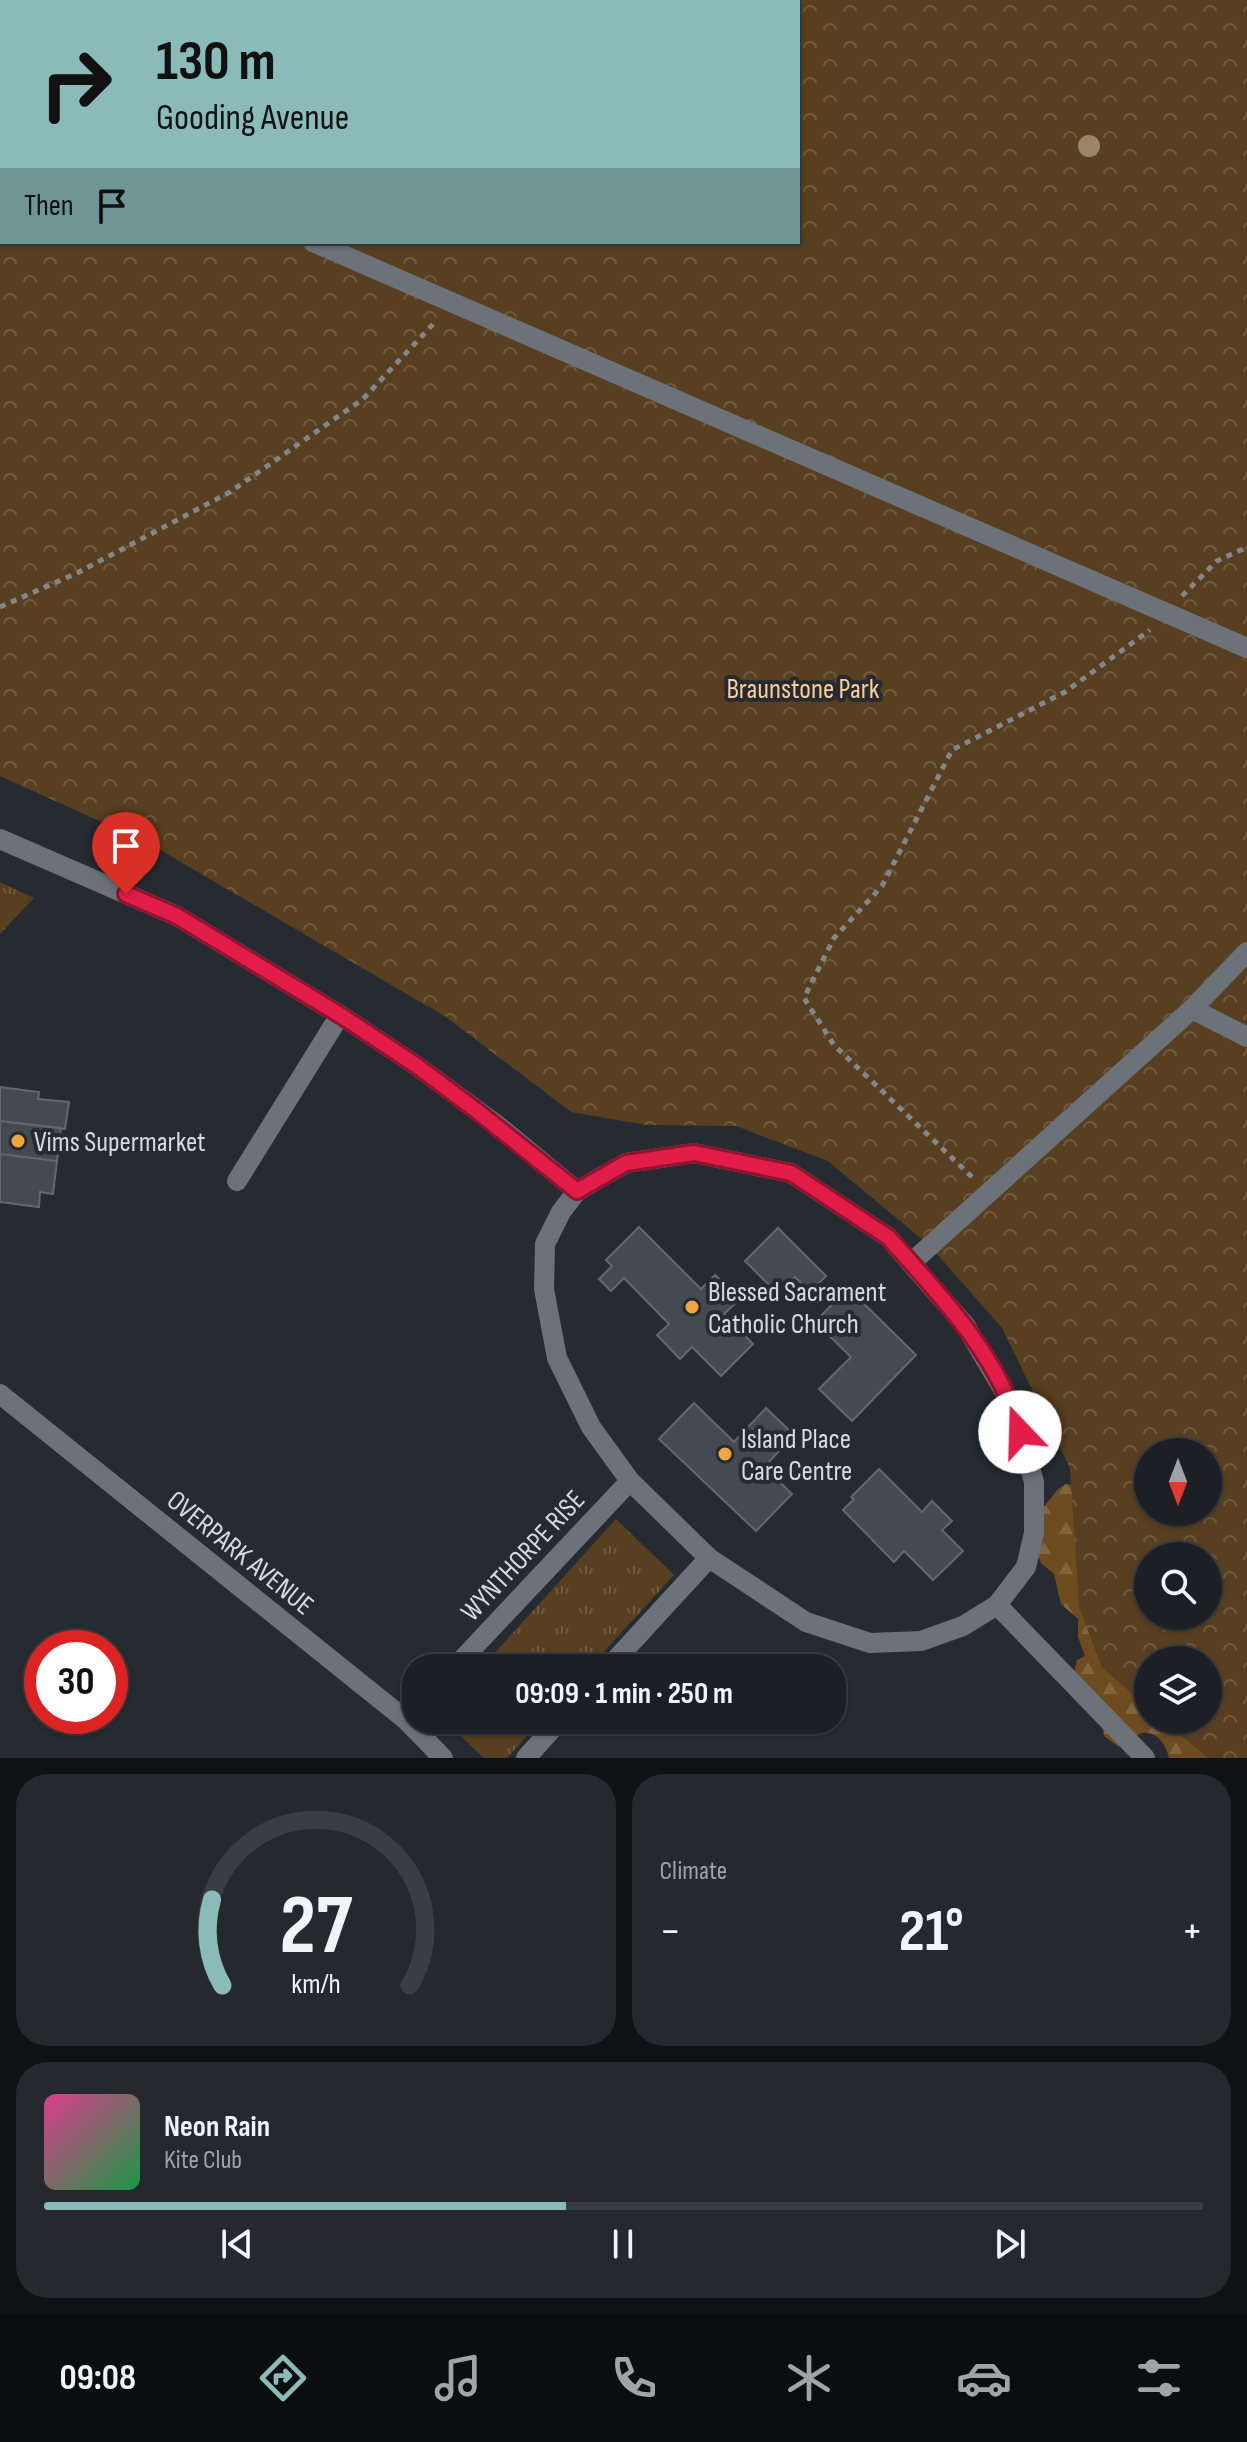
<!DOCTYPE html>
<meta charset="utf-8">
<style>
:root{--surface:#1c2025;--page:#25282d;--text:#f1f3f6;--muted:#a0a3a7;--line:#3a3e42;--accent:#8bbbb9}
body{margin:0;font-family:"Sofia Sans Condensed",sans-serif;background:var(--page);color:var(--text);height:100vh;display:flex;flex-direction:column;font-size:30px;white-space:nowrap}
*{box-sizing:border-box;margin:0}
p{font-size:26px;color:var(--muted)}
.icon{flex:none;width:44px;height:44px;fill:none;stroke:currentColor;stroke-width:2;stroke-linecap:round;stroke-linejoin:round}
.map{position:relative;height:1758px;overflow:hidden}
.side{display:flex;flex-direction:column;gap:16px;padding:16px;background:#0f1214;flex:1}
.side>*{flex:none}
.banner{position:absolute;left:0px;top:0px;width:800px;height:244px;box-shadow:0 2px 6px #0004,0 0 0 2px var(--line);background:#8bbbb9;color:#111;overflow:hidden}
.needle{width:52px;rotate:180deg}
.controls{position:absolute;left:1134px;top:1438px;display:grid;gap:16px}
.controls a{display:grid;place-items:center;width:88px;height:88px;border-radius:50%;background:var(--surface);box-shadow:0 2px 6px #0004,0 0 0 2px var(--line);font-size:40px}
.speed{position:absolute;left:24px;top:1630px;display:flex;gap:16px;font-size:40px;font-weight:700;text-align:center}
.speed>*{display:grid;place-content:center;width:104px;height:104px;border-radius:50%;background:var(--surface);box-shadow:0 2px 6px #0004,0 0 0 2px var(--line);line-height:1}
.speed .limit{border:12px solid #d22;background:#fff;color:#111}
.pin{position:absolute;display:grid;place-items:center;width:68px;height:68px;color:#fff;margin:-82px -34px;border-radius:50% 50% 50% 0;rotate:-45deg;box-shadow:0 0 8px #0007}
.pin .icon{rotate:45deg}
.me{position:absolute;width:88px;margin:-44px;rotate:339deg;stroke-linejoin:round;filter:drop-shadow(0 0 6px #0008)}
.turn{display:flex;align-items:center;gap:28px;height:168px;padding:0 24px;font-size:36px}
.turn .icon{width:104px;height:104px;stroke-width:2.5}
.turn b{display:block;font-size:56px;line-height:68px}
.then{display:flex;align-items:center;height:76px;padding:0 24px;background:#0003;gap:16px;font-size:30px}
.big{font-size:60px;font-weight:700;line-height:1.1}
.side .tile{flex:1;display:flex;flex-direction:column;justify-content:center;gap:12px;min-width:0;padding:0 28px;border-radius:32px;background:var(--page)}
.side .dial{align-items:center;gap:0}
.dial svg{height:208px;overflow:visible;fill:none;stroke:var(--line);stroke-width:7;stroke-linecap:round;text-anchor:middle}
.dial text{fill:var(--text);stroke:none}
.song{display:flex;align-items:center;gap:24px}
.cover{width:96px;height:96px;border-radius:12px;background:linear-gradient(135deg,hsl(330 70% 55%),hsl(140 70% 35%))}
.played{height:8px;border-radius:4px;background:linear-gradient(90deg,var(--accent) 45%,var(--line) 45%)}
.keys{display:flex;justify-content:space-around;direction:ltr}
.heat{display:flex;justify-content:space-between;align-items:center;font-size:44px;direction:ltr}
.side .tiles{flex:1;display:grid;gap:16px;grid-template-columns:1fr 1fr}
.tile:last-child{grid-column:span 2}
.trip{position:absolute;left:402px;top:1654px;width:444px;height:80px;border-radius:32px;background:var(--surface);box-shadow:0 2px 6px #0004,0 0 0 2px var(--line);font-weight:700;line-height:80px;text-align:center}
.tabs{display:flex;height:128px;justify-content:space-around;align-items:center;background:#0b0d0f;color:var(--muted)}
.tabs .icon{width:56px;height:56px}
.tabs .current{color:var(--accent)}
.tabs b{font-size:36px;color:var(--text)}
.map>svg:first-child{display:block}
</style>
<div class="map">
<svg width="1247" height="1758" viewBox="0 0 1247 1758">
<defs>
<pattern id="grass-tufts" width="24" height="20" patternUnits="userSpaceOnUse" patternTransform="scale(2)"><rect width="24" height="20" fill="#583f20"/><path d="M3 7l-1-3M5 7V3M7 7l1-3M15 17l-1-3M17 17v-4M19 17l1-3" fill="none" stroke="#6f5a40"/></pattern>
<pattern id="forest-firs" width="22" height="20" patternUnits="userSpaceOnUse" patternTransform="scale(2)"><rect width="22" height="20" fill="#6e4c1f"/><path d="M5 1l3.5 6h-7zM16 11l3.5 6h-7z" fill="#82653f"/></pattern>
<pattern id="park-crowns" width="20" height="18" patternUnits="userSpaceOnUse" patternTransform="scale(2)"><rect width="20" height="18" fill="#583f20"/><path d="M2 6a3 3 0 1 1 6 0M12 15a3 3 0 1 1 6 0" fill="none" stroke="#6f5a40"/></pattern>
</defs>
<rect width="100%" height="100%" fill="#252b31"/>
<path fill="url(#grass-tufts)" d="M0,882L34,898L0,934Z
M616,1519L674,1575L589,1668H481Z
M444,1720H541L507,1758H484Z"/>
<path fill="url(#forest-firs)" fill-rule="evenodd" d="M1247,1443V1758H1169C1167,1746 1157,1730 1142,1733C1132,1736 1130,1745 1119,1747L1104,1736L1102,1727L1073,1677L1077,1660L1085,1656L1078,1637V1619L1061,1604L1054,1574L1041,1563L1031,1540L1033,1521L1058,1489L1066,1484L1077,1486L1148,1512H1208V1452ZM1148,1556H1208V1616H1148ZM1148,1660H1208V1720H1148Z"/>
<path fill="url(#park-crowns)" fill-rule="evenodd" d="M0,0H1247V1758H1208L1163,1720H1208V1660H1148V1707L1102,1668L1079,1607L1070,1468L1002,1328L929,1245L828,1161L736,1126L646,1125L571,1112L446,1017L150,844L0,776ZM2,2H798V242H2ZM1148,1452H1208V1512H1148ZM1148,1556H1208V1616H1148Z"/>
<path fill="#434a50" stroke="#61686f" stroke-width="2" d="M0,1087L39,1092L38,1099L69,1102L65,1129L0,1121Z
M0,1121L61,1128L57,1161L0,1154Z
M0,1154L57,1161L53,1194L40,1192L39,1207L0,1202Z
M639,1227L701,1289L715,1275L740,1299L724,1314L753,1344L721,1376L692,1347L680,1359L657,1335L669,1324L624,1278L611,1291L599,1279L612,1266L606,1260Z
M778,1228L826,1276L810,1292L795,1277L778,1294L745,1261Z
M848,1288L916,1355L852,1421L819,1389L851,1357L815,1322Z
M694,1403L734,1442L766,1408L794,1435L764,1467L792,1494L756,1531L659,1439Z
M879,1469L922,1512L932,1501L952,1521L942,1530L963,1551L933,1580L904,1551L894,1562L843,1510L854,1499L851,1497Z"/>
<g fill="none" stroke-linecap="round" stroke-linejoin="round">
<path stroke="#81878c" stroke-width="5" stroke-dasharray="6 6" stroke-linecap="butt" d="M1182,596L1217,561L1247,547
M0,607L77,573L230,492L363,399L436,321
M972,1177L834,1045L804,998L834,938L882,886L952,750L1065,692L1150,630"/>
<path stroke="#6b7279" stroke-width="20" d="M0,106L2,107
M313,242L1247,648
M0,839L177,916L340,1015L417,1066L497,1125L577,1191
M1192,1009L1247,1037
M694,1153L791,1173L888,1237L965,1325L1013,1406L1034,1482V1533L1026,1567L997,1605L963,1626L921,1641L870,1643L806,1622L709,1558L630,1481L591,1427L557,1358L544,1289L545,1244L561,1212L577,1191L626,1163Z
M237,1181L340,1015
M911,1263L1192,1009L1247,952
M0,1394L406,1720L443,1758
M997,1605L1145,1758
M454,1668L630,1481
M608,1668L709,1558
M526,1758L560,1720"/>
</g>
<circle fill="#9b856a" cx="1089" cy="146" r="11"/>
<g fill="none" stroke-linecap="round" stroke-linejoin="round">
<g stroke="#92132f" stroke-width="20">
<path id="route" d="M126,894L177,916L340,1015L417,1066L477,1111L577,1191L626,1163L694,1153L791,1173L888,1237C939,1294 1000,1357 1020,1432"/>
</g>
<use href="#route" stroke="#e11d48" stroke-width="14"/>
</g>
<g fill="#f0a63f" stroke="#252b31" stroke-width="3">
<circle cx="18" cy="1141" r="8"/>
<circle cx="692" cy="1307" r="8"/>
<circle cx="725" cy="1454" r="8"/>
</g>
<g text-anchor="middle" stroke-width="8" stroke-linejoin="round" paint-order="stroke">
<g font-size="28" fill="#fbce99" stroke="#252b31">
<text x="803" y="698">Braunstone Park</text>
</g>
<g font-size="28" fill="#d6dbdf" stroke="#252b31" text-anchor="start">
<text x="34" y="1151">Vims Supermarket</text>
<text x="708" y="1301">Blessed Sacrament<tspan x="708" dy="32">Catholic Church</tspan></text>
<text x="741" y="1448">Island Place<tspan x="741" dy="32">Care Centre</tspan></text>
</g>
<g font-size="28" fill="#d6dbdf" stroke="#252b31">
<text transform="translate(241 1552) rotate(39)" y="10">OVERPARK AVENUE</text>
<text transform="translate(522 1555) rotate(-47)" y="10">WYNTHORPE RISE</text>
</g>
</g>
</svg>
<div class="controls">
<a><svg class="needle" viewBox="-14 -14 28 28"><path d="M0-13l5 13h-10z" fill="#e53935"/><path d="M0 13l5-13h-10z" fill="#a0a3a7"/></svg></a>
<a><svg class="icon" aria-label="search" viewBox="0 0 24 24"><circle cx="10" cy="10" r="6"/><path d="M15 15l6 6"/></svg></a>
<a><svg class="icon" aria-label="layers" viewBox="0 0 24 24"><path d="M12 4l9 5-9 5-9-5zM3 14l9 5 9-5"/></svg></a>
</div>
<div class="speed"><div class="limit">30</div></div>
<div class="pin" style="left:126px;top:894px;background:#d93025"><svg class="icon" aria-label="arrive" viewBox="0 0 24 24"><path d="M6 21V4h12l-3 4 3 4H6"/></svg></div>
<svg class="me" style="left:1020px;top:1432px" viewBox="-20 -20 40 40"><circle r="19" fill="#fff"/><path d="M0-13L10 11 0 6-10 11z" fill="#e11d48"/></svg>
<div class="trip">09:09 · 1 min · 250 m</div>
<div class="banner">
<div class="turn"><svg class="icon" aria-label="right" viewBox="0 0 24 24"><path d="M7 20v-9h11M14 6l5 5-5 5"/></svg><div><b>130 m</b>Gooding Avenue</div></div>
<div class="then">Then<svg class="icon" aria-label="arrive" viewBox="0 0 24 24"><path d="M6 21V4h12l-3 4 3 4H6"/></svg></div>
</div>
</div>
<section class="side">
<div class="tiles">
<div class="tile dial"><svg viewBox="0 0 100 80">
<path d="M14 69A42 42 0 1 1 86 69"/>
<path d="M14 69A42 42 0 0 1 10 36" stroke="#8bbbb9"/>
<text x="50" y="56" font-size="32" font-weight="700">27</text>
<text x="50" y="72" font-size="11">km/h</text>
</svg></div>
<div class="tile"><p>Climate</p>
<div class="heat"><a>−</a><b class="big">21°</b><a>+</a></div>
</div>
<div class="tile">
<div class="song"><i class="cover"></i><div><b>Neon Rain</b><p>Kite Club</p></div></div>
<div class="played"></div>
<div class="keys"><svg class="icon" aria-label="previous" viewBox="0 0 24 24"><path d="M18 5L8 12l10 7zM5 5v14"/></svg><svg class="icon" aria-label="pause" viewBox="0 0 24 24"><path d="M8 5v14M16 5v14"/></svg><svg class="icon" aria-label="next" viewBox="0 0 24 24"><path d="M6 5l10 7-10 7zM19 5v14"/></svg></div>
</div>
</div>
</section>
<nav class="tabs">
<b>09:08</b>
<svg class="icon current" aria-label="directions" viewBox="0 0 24 24"><path d="M12 3l9 9-9 9-9-9zM9 14v-3h6M13 9l2 2-2 2"/></svg>
<svg class="icon" aria-label="music" viewBox="0 0 24 24"><path d="M9 18V5l10-2v13"/><circle cx="6" cy="18" r="3"/><circle cx="16" cy="16" r="3"/></svg>
<svg class="icon" aria-label="phone" viewBox="0 0 24 24"><path d="M5 4h4l2 5-3 2q2 4 5 5l2-3 5 2v4C11 20 4 13 5 4z"/></svg>
<svg class="icon" aria-label="climate" viewBox="0 0 24 24"><path d="M12 3v18M4 7l16 10M4 17L20 7"/></svg>
<svg class="icon" aria-label="car" viewBox="0 0 24 24"><path d="M5 17H2v-5l4-1 3-4h7l3 4 3 1v5h-3M9 17h6M6 11h13"/><circle cx="7" cy="17" r="2"/><circle cx="17" cy="17" r="2"/></svg>
<svg class="icon" aria-label="filters" viewBox="0 0 24 24"><path d="M4 7h16M4 17h16"/><circle cx="9" cy="7" r="2"/><circle cx="15" cy="17" r="2"/></svg>
</nav>
